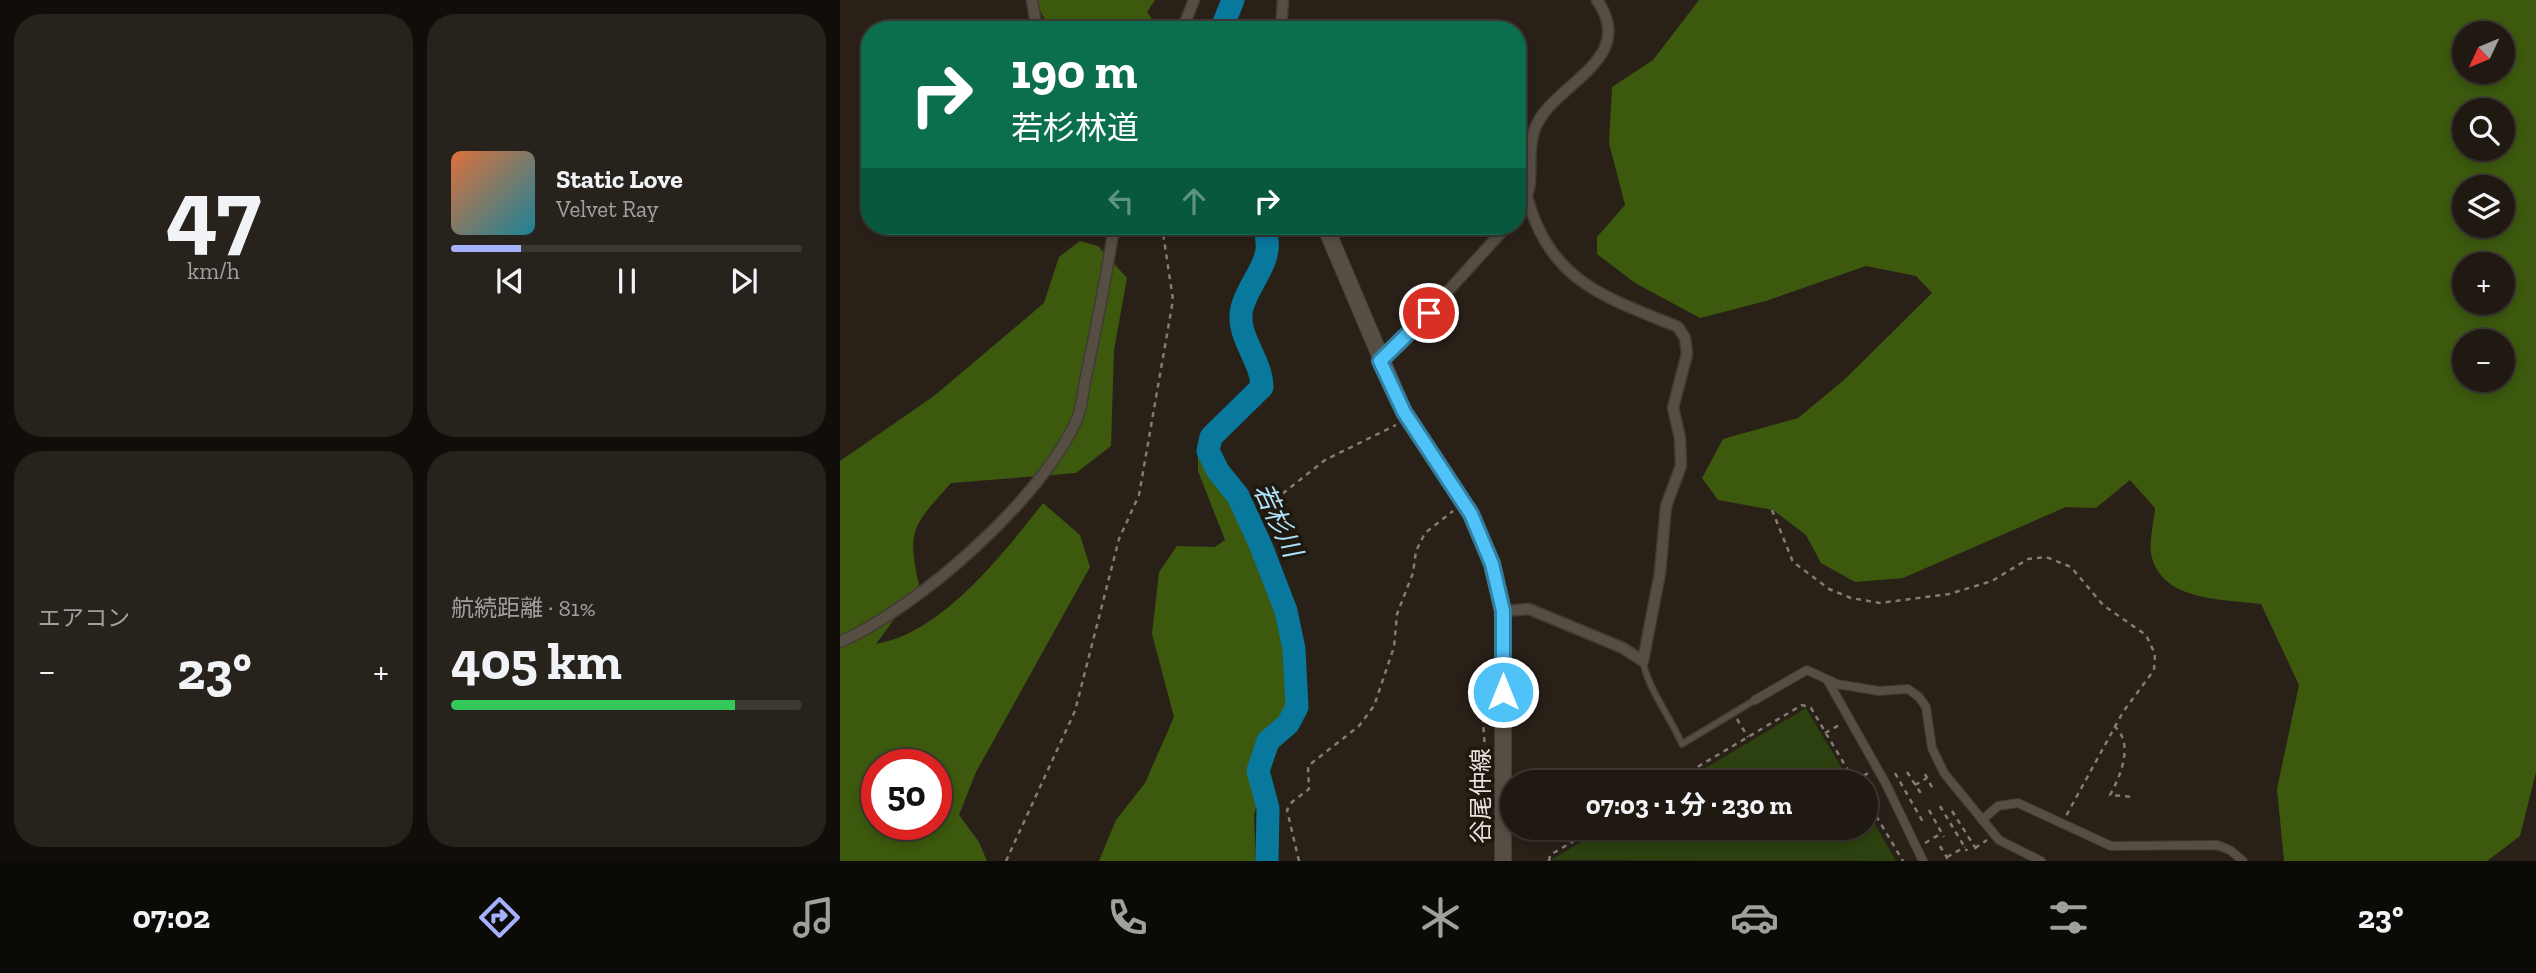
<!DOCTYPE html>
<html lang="ja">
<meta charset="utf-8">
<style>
:root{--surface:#1f1912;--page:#27221b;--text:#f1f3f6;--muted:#a1a09f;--line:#3c3832;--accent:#a5b1fc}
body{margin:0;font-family:"Zilla Slab","Noto Sans JP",serif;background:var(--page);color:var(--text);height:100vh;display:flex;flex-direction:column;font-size:26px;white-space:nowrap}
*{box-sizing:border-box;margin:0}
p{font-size:23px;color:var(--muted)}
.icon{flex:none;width:38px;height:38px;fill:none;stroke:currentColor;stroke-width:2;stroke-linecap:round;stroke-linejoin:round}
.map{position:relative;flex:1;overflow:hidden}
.details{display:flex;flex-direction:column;gap:14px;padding:14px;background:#110e0a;width:840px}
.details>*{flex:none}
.guide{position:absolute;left:21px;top:21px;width:665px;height:214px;border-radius:28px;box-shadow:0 4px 10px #0003,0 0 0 2px var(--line);background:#0b6e4f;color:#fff;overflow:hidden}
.needle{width:46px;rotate:226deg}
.buttons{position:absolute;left:1612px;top:21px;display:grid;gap:14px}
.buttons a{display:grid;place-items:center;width:63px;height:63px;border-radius:50%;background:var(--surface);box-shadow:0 4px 10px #0003,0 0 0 2px var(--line);font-size:35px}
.speed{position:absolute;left:21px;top:749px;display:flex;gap:14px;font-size:35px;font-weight:700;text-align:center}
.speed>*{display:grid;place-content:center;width:91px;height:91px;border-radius:50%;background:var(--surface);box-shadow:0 4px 10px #0003,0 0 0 2px var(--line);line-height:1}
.speed .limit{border:10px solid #d22;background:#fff;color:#111}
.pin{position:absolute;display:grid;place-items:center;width:60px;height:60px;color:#fff;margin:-30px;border:4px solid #fff;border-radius:50%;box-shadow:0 2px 7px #0007}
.me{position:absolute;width:77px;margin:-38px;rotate:0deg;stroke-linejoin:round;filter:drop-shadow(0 0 5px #0008)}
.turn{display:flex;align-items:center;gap:24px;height:147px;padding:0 35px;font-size:32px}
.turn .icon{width:91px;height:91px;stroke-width:2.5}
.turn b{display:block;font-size:49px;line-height:60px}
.lanes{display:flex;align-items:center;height:66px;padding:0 35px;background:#0003;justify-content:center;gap:35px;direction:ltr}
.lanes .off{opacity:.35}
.big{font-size:52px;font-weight:700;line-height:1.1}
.details .widget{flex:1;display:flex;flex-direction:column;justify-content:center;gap:10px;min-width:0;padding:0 24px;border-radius:28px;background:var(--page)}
.details .dial{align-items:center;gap:0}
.dial b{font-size:91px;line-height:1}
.song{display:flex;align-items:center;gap:21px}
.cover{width:84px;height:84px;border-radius:10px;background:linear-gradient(135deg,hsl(20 70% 55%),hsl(190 70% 35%))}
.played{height:7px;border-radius:4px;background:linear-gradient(90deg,var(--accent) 20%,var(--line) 20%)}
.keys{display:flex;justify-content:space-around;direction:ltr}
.heat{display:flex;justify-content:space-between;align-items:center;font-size:38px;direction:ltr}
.charge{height:10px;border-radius:5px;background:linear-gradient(90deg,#34c759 81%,var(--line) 0)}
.details .tiles{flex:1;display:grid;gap:14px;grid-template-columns:repeat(2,1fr)}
.trip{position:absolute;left:660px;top:770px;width:378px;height:70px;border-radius:35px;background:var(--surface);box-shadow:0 4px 10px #0003,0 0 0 2px var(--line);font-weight:700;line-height:70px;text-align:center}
.dock{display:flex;height:112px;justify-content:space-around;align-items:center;background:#0c0a07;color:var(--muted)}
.dock .icon{width:49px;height:49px}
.dock .on{color:var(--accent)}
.dock b{font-size:32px;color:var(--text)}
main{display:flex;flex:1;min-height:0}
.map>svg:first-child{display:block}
</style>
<main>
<section class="details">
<div class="tiles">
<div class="widget dial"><b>47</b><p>km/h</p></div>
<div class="widget">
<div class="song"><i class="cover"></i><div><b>Static Love</b><p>Velvet Ray</p></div></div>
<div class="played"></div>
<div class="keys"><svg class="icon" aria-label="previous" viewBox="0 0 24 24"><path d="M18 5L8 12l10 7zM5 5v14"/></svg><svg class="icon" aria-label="pause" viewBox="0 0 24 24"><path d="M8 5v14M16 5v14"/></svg><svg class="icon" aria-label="next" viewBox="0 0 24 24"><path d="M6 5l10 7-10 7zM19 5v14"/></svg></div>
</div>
<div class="widget"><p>エアコン</p>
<div class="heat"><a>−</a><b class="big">23°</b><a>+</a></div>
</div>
<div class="widget"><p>航続距離 · 81%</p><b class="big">405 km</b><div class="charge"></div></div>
</div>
</section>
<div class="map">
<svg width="1696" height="861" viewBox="0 0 1696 861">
<rect width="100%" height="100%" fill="#292118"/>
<path fill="#2c410f" d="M966,708L1010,782H842Z
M1026,809L1056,861L711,860L765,828H1026Z"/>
<path fill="#3c590e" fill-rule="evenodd" d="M195,0H315L307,12L320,30H210Z
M859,0H1696V772L1680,836L1647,861H1444L1437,789L1459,685L1421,604C1384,599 1325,602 1312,558C1308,545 1314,522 1315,508L1290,480L1256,508L1226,507L1063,578L1015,582L981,563L966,535L933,510L878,500L862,478L883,439L958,418L1004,380L1092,293L1076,276L1026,266L926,301L860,318L795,283L757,254V237L785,205L769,143L772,87L813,60ZM1624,33H1662V72H1624ZM1624,110H1662V149H1624ZM1624,187H1662V226H1624ZM1624,264H1662V303H1624ZM1624,341H1662V380H1624Z
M240,241L258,246L287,278L274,350L271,446L236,473L111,483C74,525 66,528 79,585L36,644C102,633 163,554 203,503L240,535L250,567L136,772L119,815L139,842L147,861H0V461L94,396L204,303L219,257ZM37,765H96V824H37Z
M358,455L397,480L452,606L456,730L438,748L414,814L416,861H259L276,820L305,783L334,717L312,634L319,572L337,546L375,547L385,540L358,471Z"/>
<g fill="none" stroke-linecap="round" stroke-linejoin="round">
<path stroke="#08789d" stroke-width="23" d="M381,30L393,0
M423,226C438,259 410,278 402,308C395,335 422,360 422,387L371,437L368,451L378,471L398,496L421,546L446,611L454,649L457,707L448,724L428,741L418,771L428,808L427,861"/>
<g stroke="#403b34" stroke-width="8">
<path id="service" d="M803,661C807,687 831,718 842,744L915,700"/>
</g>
<g stroke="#403b34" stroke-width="10">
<path id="pedestrian" d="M988,681L1046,784L1083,861
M915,700L967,670L997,684L1039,691L1068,689L1079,697L1086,707L1092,748L1104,773L1159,840L1201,861
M1142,820L1158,806L1178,803L1271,846L1377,845L1390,850L1403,861"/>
</g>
<g stroke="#403b34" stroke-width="13">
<path id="minor" d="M192,0L197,30
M342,30L354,0
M441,30L443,0
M677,213C700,185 684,162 694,131C709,84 800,62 757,0
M540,361L570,333L667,226
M663,611L689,609L783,648L803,661L820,573L826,506L841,466L840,438L833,408L847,354L845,338L838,327C765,297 711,282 688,200
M0,642C79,607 202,499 237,419C243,405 243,387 247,372C257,323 267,275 274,226"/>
</g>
<g stroke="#403b34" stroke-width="18">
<path id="secondary" d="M485,226L564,412L631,514L652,563L663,611V861"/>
</g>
<path stroke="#827c74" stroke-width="2.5" stroke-dasharray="5 5" stroke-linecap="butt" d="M427,506L485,460L556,425
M932,510L953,562L989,589L1011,598L1040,603L1109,594L1152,581L1188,559L1206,557L1231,567L1263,605L1306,635L1315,654L1314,670L1283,712L1226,816
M897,719L908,737
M1274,726C1295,743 1280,777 1270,795L1294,797
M985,733L1001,724
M1067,772L1082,795
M1055,773L1083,822
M1085,774L1093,789
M637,781L645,750L641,691L649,692
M1015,781L1030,772
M832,782L962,705L971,708L1015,782
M1075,785L1087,778
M1026,799L1063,861
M1100,806L1127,851
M1089,810L1104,837
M1112,811L1138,852
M1085,843L1102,833
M1100,846L1109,861
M1135,848L1147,840
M1107,857L1125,847
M166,861L235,711L279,539L299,495L333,300L322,226
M459,861L447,810L452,802L469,789L468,766L519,726L534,706L554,647L557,614L573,573L576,551L585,533L613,511
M709,861L710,855L756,828"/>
<use href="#service" stroke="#564e43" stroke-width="5"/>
<use href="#pedestrian" stroke="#564e43" stroke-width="8"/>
<use href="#minor" stroke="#564e43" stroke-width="10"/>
<use href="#secondary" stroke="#564e43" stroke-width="16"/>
</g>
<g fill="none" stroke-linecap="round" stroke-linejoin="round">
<g stroke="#337fa1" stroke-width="18">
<path id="route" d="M589,313L540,361L564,412L631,514L652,564L663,611V692"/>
</g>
<use href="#route" stroke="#4fc3f7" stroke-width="12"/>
</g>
<g text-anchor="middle" stroke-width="7" stroke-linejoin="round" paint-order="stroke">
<g font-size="24" fill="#e7e3dc" stroke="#1f180e">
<text transform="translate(641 796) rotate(-90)" y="8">谷尾仲線</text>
</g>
<g font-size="26" font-style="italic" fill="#ade2fb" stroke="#1f180e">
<text transform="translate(438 520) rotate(65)" y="9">若杉川</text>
</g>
</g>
</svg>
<div class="buttons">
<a><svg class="needle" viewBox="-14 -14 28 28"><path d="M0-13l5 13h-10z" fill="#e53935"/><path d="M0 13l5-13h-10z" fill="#a1a09f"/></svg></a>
<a><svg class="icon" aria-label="search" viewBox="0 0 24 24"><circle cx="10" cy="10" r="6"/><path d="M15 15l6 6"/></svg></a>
<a><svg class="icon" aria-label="layers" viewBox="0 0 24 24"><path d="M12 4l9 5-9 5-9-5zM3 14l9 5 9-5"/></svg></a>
<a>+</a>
<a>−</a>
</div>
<div class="speed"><div class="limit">50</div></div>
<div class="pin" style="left:589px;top:313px;background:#d93025"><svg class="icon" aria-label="arrive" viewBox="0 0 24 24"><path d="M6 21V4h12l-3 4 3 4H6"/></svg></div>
<svg class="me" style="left:663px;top:692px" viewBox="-20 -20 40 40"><circle r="17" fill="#4fc3f7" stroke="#fff" stroke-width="3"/><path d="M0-11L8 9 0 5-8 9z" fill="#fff"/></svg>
<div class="trip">07:03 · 1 分 · 230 m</div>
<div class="guide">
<div class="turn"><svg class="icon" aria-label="right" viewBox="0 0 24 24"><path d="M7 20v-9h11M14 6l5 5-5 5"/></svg><div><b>190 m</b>若杉林道</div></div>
<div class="lanes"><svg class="icon off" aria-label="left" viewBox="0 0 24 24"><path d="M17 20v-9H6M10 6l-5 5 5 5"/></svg><svg class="icon off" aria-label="ahead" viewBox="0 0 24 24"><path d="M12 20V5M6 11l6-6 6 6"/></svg><svg class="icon" aria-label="right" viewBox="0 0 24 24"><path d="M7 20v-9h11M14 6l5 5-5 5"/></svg></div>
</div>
</div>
</main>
<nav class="dock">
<b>07:02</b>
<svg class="icon on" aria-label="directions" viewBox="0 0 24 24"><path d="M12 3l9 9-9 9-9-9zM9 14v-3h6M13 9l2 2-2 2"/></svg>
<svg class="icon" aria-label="music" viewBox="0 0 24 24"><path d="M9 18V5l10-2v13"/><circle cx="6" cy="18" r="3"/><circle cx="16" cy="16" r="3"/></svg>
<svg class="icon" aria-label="phone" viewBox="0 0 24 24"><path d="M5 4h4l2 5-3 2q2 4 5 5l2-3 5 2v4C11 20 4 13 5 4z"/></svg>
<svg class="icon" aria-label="climate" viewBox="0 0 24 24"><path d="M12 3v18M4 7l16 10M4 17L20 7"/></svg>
<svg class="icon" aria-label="car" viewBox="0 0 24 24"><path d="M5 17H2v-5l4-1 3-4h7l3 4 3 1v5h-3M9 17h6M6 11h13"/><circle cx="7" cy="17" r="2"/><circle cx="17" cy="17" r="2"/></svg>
<svg class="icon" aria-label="filters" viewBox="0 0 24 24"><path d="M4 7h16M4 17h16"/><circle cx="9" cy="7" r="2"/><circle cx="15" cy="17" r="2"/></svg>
<b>23°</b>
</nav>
